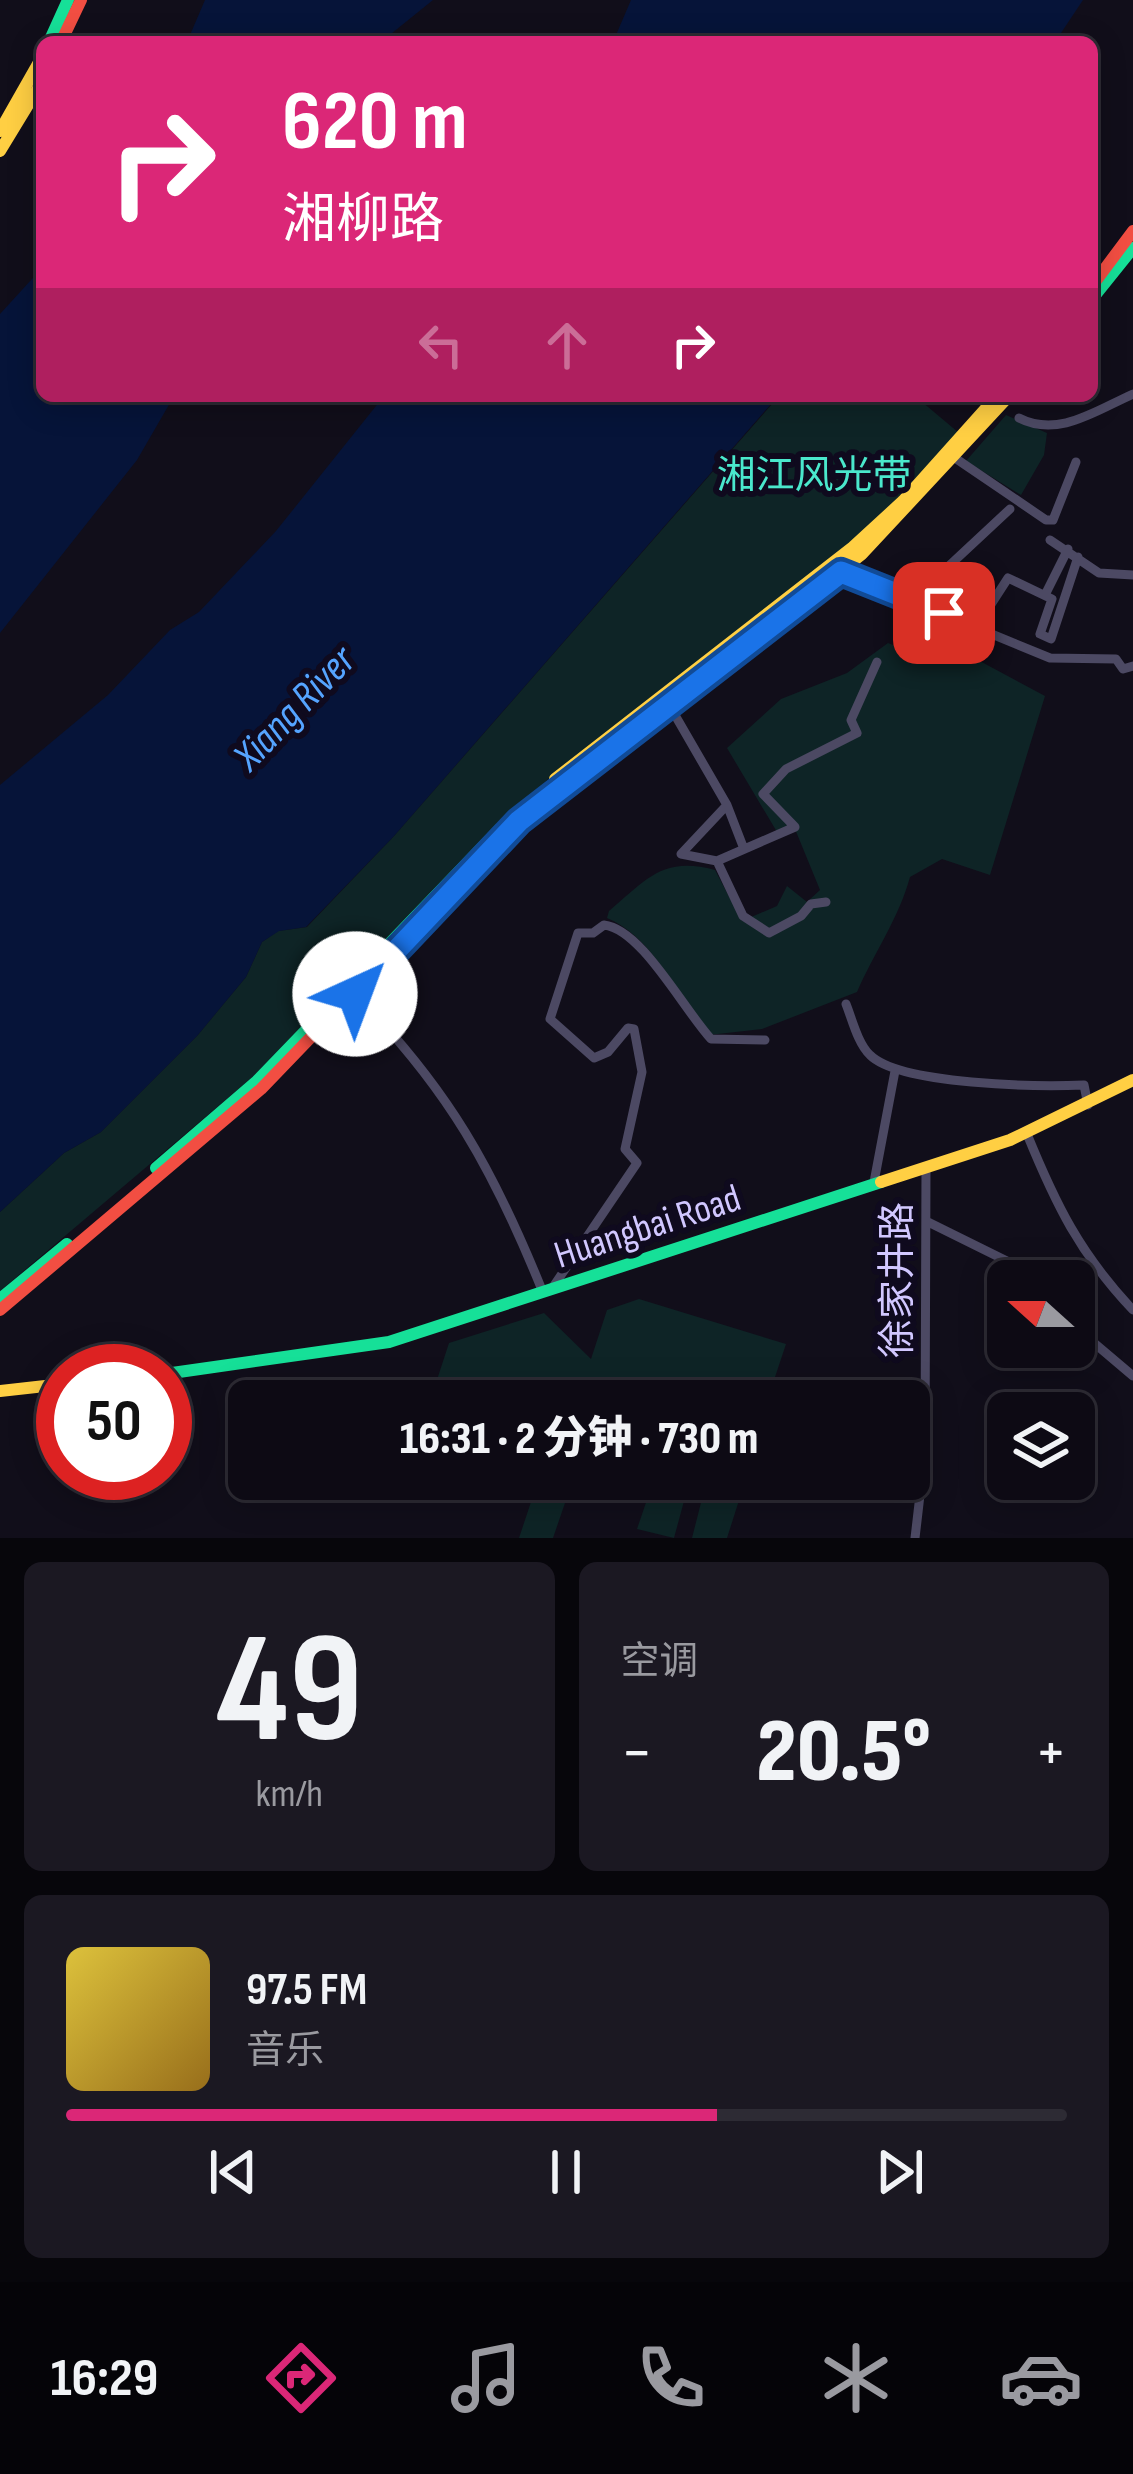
<!DOCTYPE html>
<html lang="zh">
<meta charset="utf-8">
<style>
:root{--surface:#0d0a14;--page:#1b1822;--text:#f1f3f6;--muted:#9a9aa0;--line:#2d2b34;--accent:#db2777}
body{margin:0;font-family:"Sofia Sans Condensed","Noto Sans SC",sans-serif;background:var(--page);color:var(--text);height:100vh;display:flex;flex-direction:column;font-size:45px;white-space:nowrap}
*{box-sizing:border-box;margin:0}
p{font-size:39px;color:var(--muted)}
.icon{flex:none;width:66px;height:66px;fill:none;stroke:currentColor;stroke-width:2;stroke-linecap:round;stroke-linejoin:round}
.map{position:relative;height:1538px;overflow:hidden}
.details{display:flex;flex-direction:column;gap:24px;padding:24px;background:#07060b;flex:1}
.details>*{flex:none}
.top-card{position:absolute;left:36px;top:36px;width:1062px;height:366px;border-radius:18px;box-shadow:0 6px 30px #0003,0 0 0 3px var(--line);background:#db2777;color:#fff;overflow:hidden}
.needle{width:78px;rotate:291deg}
.buttons{position:absolute;left:987px;top:1260px;display:grid;gap:24px}
.buttons a{display:grid;place-items:center;width:108px;height:108px;border-radius:18px;background:var(--surface);box-shadow:0 6px 30px #0003,0 0 0 3px var(--line);font-size:60px}
.speed{position:absolute;left:36px;top:1344px;display:flex;gap:24px;font-size:60px;font-weight:700;text-align:center}
.speed>*{display:grid;place-content:center;width:156px;height:156px;border-radius:50%;background:var(--surface);box-shadow:0 6px 30px #0003,0 0 0 3px var(--line);line-height:1}
.speed .limit{border:18px solid #d22;background:#fff;color:#111}
.pin{position:absolute;display:grid;place-items:center;width:102px;height:102px;color:#fff;margin:-51px;border-radius:24px;box-shadow:0 6px 18px #0006}
.me{position:absolute;width:132px;margin:-66px;rotate:43deg;stroke-linejoin:round;filter:drop-shadow(0 0 9px #0008)}
.turn{display:flex;align-items:center;gap:42px;height:252px;padding:0 48px;font-size:54px}
.turn .icon{width:156px;height:156px;stroke-width:2.5}
.turn b{display:block;font-size:84px;line-height:102px}
.lanes{display:flex;align-items:center;height:114px;padding:0 48px;background:#0003;justify-content:center;gap:60px;direction:ltr}
.lanes .off{opacity:.35}
.big{font-size:90px;font-weight:800;line-height:1.1}
.details .card{flex:1;display:flex;flex-direction:column;justify-content:center;gap:18px;min-width:0;padding:0 42px;border-radius:18px;background:var(--page)}
.details .dial{align-items:center;gap:0}
.dial b{font-size:156px;line-height:1}
.song{display:flex;align-items:center;gap:36px}
.cover{width:144px;height:144px;border-radius:18px;background:linear-gradient(135deg,hsl(50 70% 55%),hsl(40 70% 35%))}
.played{height:12px;border-radius:6px;background:linear-gradient(90deg,var(--accent) 65%,var(--line) 65%)}
.keys{display:flex;justify-content:space-around;direction:ltr}
.heat{display:flex;justify-content:space-between;align-items:center;font-size:66px;direction:ltr}
.details .tiles{flex:1;display:grid;gap:24px;grid-template-columns:1fr 1fr}
.card:last-child{grid-column:span 2}
.trip{position:absolute;left:228px;top:1380px;width:702px;height:120px;border-radius:18px;background:var(--surface);box-shadow:0 6px 30px #0003,0 0 0 3px var(--line);font-weight:800;line-height:120px;text-align:center}
.tabs{display:flex;height:192px;justify-content:space-around;align-items:center;background:#050408;color:var(--muted)}
.tabs .icon{width:84px;height:84px}
.tabs .on{color:var(--accent)}
.tabs b{font-size:54px;color:var(--text)}
.map>svg:first-child{display:block}
</style>
<div class="map">
<svg width="1133" height="1538" viewBox="0 0 1133 1538">
<rect width="100%" height="100%" fill="#110e1a"/>
<path fill="#0e2426" d="M779,396H915L959,433L865,532L550,777L255,1075L0,1291V1212L64,1153L101,1132L197,1036L246,977L262,942L278,931L307,927L394,836Z
M1006,415L1047,433L1044,455L1021,495L966,461Z
M888,643L939,663L976,659L1045,696L990,875L942,859L910,877C899,918 874,953 857,992L762,1029L709,1035C677,997 655,938 607,918L609,911C647,879 663,856 715,870L742,921L777,906L787,886L807,902L820,890L795,829L780,837L727,748L781,699L847,673Z
M639,1299L786,1344L767,1401H618L582,1390L578,1401H560L500,1381L492,1401L431,1398L449,1343L544,1313L591,1359L607,1310Z
M654,1479H690L674,1538L637,1529Z
M707,1479L742,1491L727,1538H692Z
M534,1493L565,1503L553,1538H519Z"/>
<path fill="#061439" d="M205,0H433L381,42H187Z
M631,0H1083L1055,42H613Z
M42,268V396H174L137,460L0,633V314Z
M384,396H778L394,836L306,927L279,931L262,942L246,977L197,1036L101,1132L64,1153L0,1212V785L108,695L170,630L199,612L276,531Z"/>
<g fill="none" stroke-linecap="round" stroke-linejoin="round">
<path stroke="#4c4963" stroke-width="9" d="M1019,418C1058,438 1095,411 1133,394
M955,458L1046,520H1053L1076,462
M1050,540L1099,573L1133,575
M841,572L1050,658L1116,659L1123,669L1133,666
M1045,595L1068,549
M917,602L922,591L1010,509
M977,626L1008,578L1052,599L1040,634L1051,639L1078,557
M668,703L727,805L744,849
M717,861L681,854L727,805
M826,902L811,904L801,916L769,933L743,916L717,861L795,827L763,794L786,769L857,733L851,720L877,662
M355,994C448,1088 493,1169 542,1290
M846,1004C852,1019 858,1044 870,1055C900,1085 1040,1087 1084,1085L1088,1105
M1027,1134C1056,1205 1080,1254 1133,1310
M874,1182L895,1071
M926,1221L1021,1268L1032,1281
M553,1287L637,1163L625,1149L642,1072L634,1029L628,1028L608,1052L594,1058L550,1019L578,933H593L604,925C641,929 682,1007 711,1039L765,1040
M1074,1326L1133,1376
M915,1538L925,1452L926,1167"/>
<path stroke="#16e098" stroke-width="12" d="M49,42L68,0
M1092,299L1133,248
M156,1168L257,1081L500,829
M0,1299L67,1244
M165,1374L389,1342L881,1182"/>
<path stroke="#ffcf43" stroke-width="12" d="M0,131L42,57
M0,151L42,82
M555,779L853,547L903,501L997,396
M561,789L862,554L1009,396
M881,1182L1010,1140L1133,1080
M0,1391L63,1384"/>
<path stroke="#f24e42" stroke-width="12" d="M61,42L81,0
M1092,286L1133,231
M0,1310L261,1089L519,821L561,789"/>
</g>
<g fill="none" stroke-linecap="round" stroke-linejoin="round">
<g stroke="#114b97" stroke-width="30">
<path id="route" d="M355,994L519,821L841,572L944,613"/>
</g>
<use href="#route" stroke="#1a73e8" stroke-width="21"/>
</g>
<g text-anchor="middle" stroke-width="12" stroke-linejoin="round" paint-order="stroke">
<g font-size="39" fill="#4ae8cc" stroke="#0f0a1e">
<text x="814" y="488">湘江风光带</text>
</g>
<g font-size="39" fill="#d1c7ff" stroke="#0f0a1e">
<text transform="translate(647 1225) rotate(-18)" y="14">Huangbai Road</text>
<text transform="translate(896 1280) rotate(-90)" y="14">徐家井路</text>
</g>
<g font-size="42" font-style="italic" fill="#55a4ff" stroke="#0f0a1e">
<text transform="translate(293 707) rotate(-46)" y="15">Xiang River</text>
</g>
</g>
</svg>
<div class="buttons">
<a><svg class="needle" viewBox="-14 -14 28 28"><path d="M0-13l5 13h-10z" fill="#e53935"/><path d="M0 13l5-13h-10z" fill="#9a9aa0"/></svg></a>
<a><svg class="icon" aria-label="layers" viewBox="0 0 24 24"><path d="M12 4l9 5-9 5-9-5zM3 14l9 5 9-5"/></svg></a>
</div>
<div class="speed"><div class="limit">50</div></div>
<div class="pin" style="left:944px;top:613px;background:#d93025"><svg class="icon" aria-label="arrive" viewBox="0 0 24 24"><path d="M6 21V4h12l-3 4 3 4H6"/></svg></div>
<svg class="me" style="left:355px;top:994px" viewBox="-20 -20 40 40"><circle r="19" fill="#fff"/><path d="M0-13L10 11 0 6-10 11z" fill="#1a73e8"/></svg>
<div class="trip">16:31 · 2 分钟 · 730 m</div>
<div class="top-card">
<div class="turn"><svg class="icon" aria-label="right" viewBox="0 0 24 24"><path d="M7 20v-9h11M14 6l5 5-5 5"/></svg><div><b>620 m</b>湘柳路</div></div>
<div class="lanes"><svg class="icon off" aria-label="left" viewBox="0 0 24 24"><path d="M17 20v-9H6M10 6l-5 5 5 5"/></svg><svg class="icon off" aria-label="ahead" viewBox="0 0 24 24"><path d="M12 20V5M6 11l6-6 6 6"/></svg><svg class="icon" aria-label="right" viewBox="0 0 24 24"><path d="M7 20v-9h11M14 6l5 5-5 5"/></svg></div>
</div>
</div>
<section class="details">
<div class="tiles">
<div class="card dial"><b>49</b><p>km/h</p></div>
<div class="card"><p>空调</p>
<div class="heat"><a>−</a><b class="big">20.5°</b><a>+</a></div>
</div>
<div class="card">
<div class="song"><i class="cover"></i><div><b>97.5 FM</b><p>音乐</p></div></div>
<div class="played"></div>
<div class="keys"><svg class="icon" aria-label="previous" viewBox="0 0 24 24"><path d="M18 5L8 12l10 7zM5 5v14"/></svg><svg class="icon" aria-label="pause" viewBox="0 0 24 24"><path d="M8 5v14M16 5v14"/></svg><svg class="icon" aria-label="next" viewBox="0 0 24 24"><path d="M6 5l10 7-10 7zM19 5v14"/></svg></div>
</div>
</div>
</section>
<nav class="tabs">
<b>16:29</b>
<svg class="icon on" aria-label="directions" viewBox="0 0 24 24"><path d="M12 3l9 9-9 9-9-9zM9 14v-3h6M13 9l2 2-2 2"/></svg>
<svg class="icon" aria-label="music" viewBox="0 0 24 24"><path d="M9 18V5l10-2v13"/><circle cx="6" cy="18" r="3"/><circle cx="16" cy="16" r="3"/></svg>
<svg class="icon" aria-label="phone" viewBox="0 0 24 24"><path d="M5 4h4l2 5-3 2q2 4 5 5l2-3 5 2v4C11 20 4 13 5 4z"/></svg>
<svg class="icon" aria-label="climate" viewBox="0 0 24 24"><path d="M12 3v18M4 7l16 10M4 17L20 7"/></svg>
<svg class="icon" aria-label="car" viewBox="0 0 24 24"><path d="M5 17H2v-5l4-1 3-4h7l3 4 3 1v5h-3M9 17h6M6 11h13"/><circle cx="7" cy="17" r="2"/><circle cx="17" cy="17" r="2"/></svg>
</nav>
